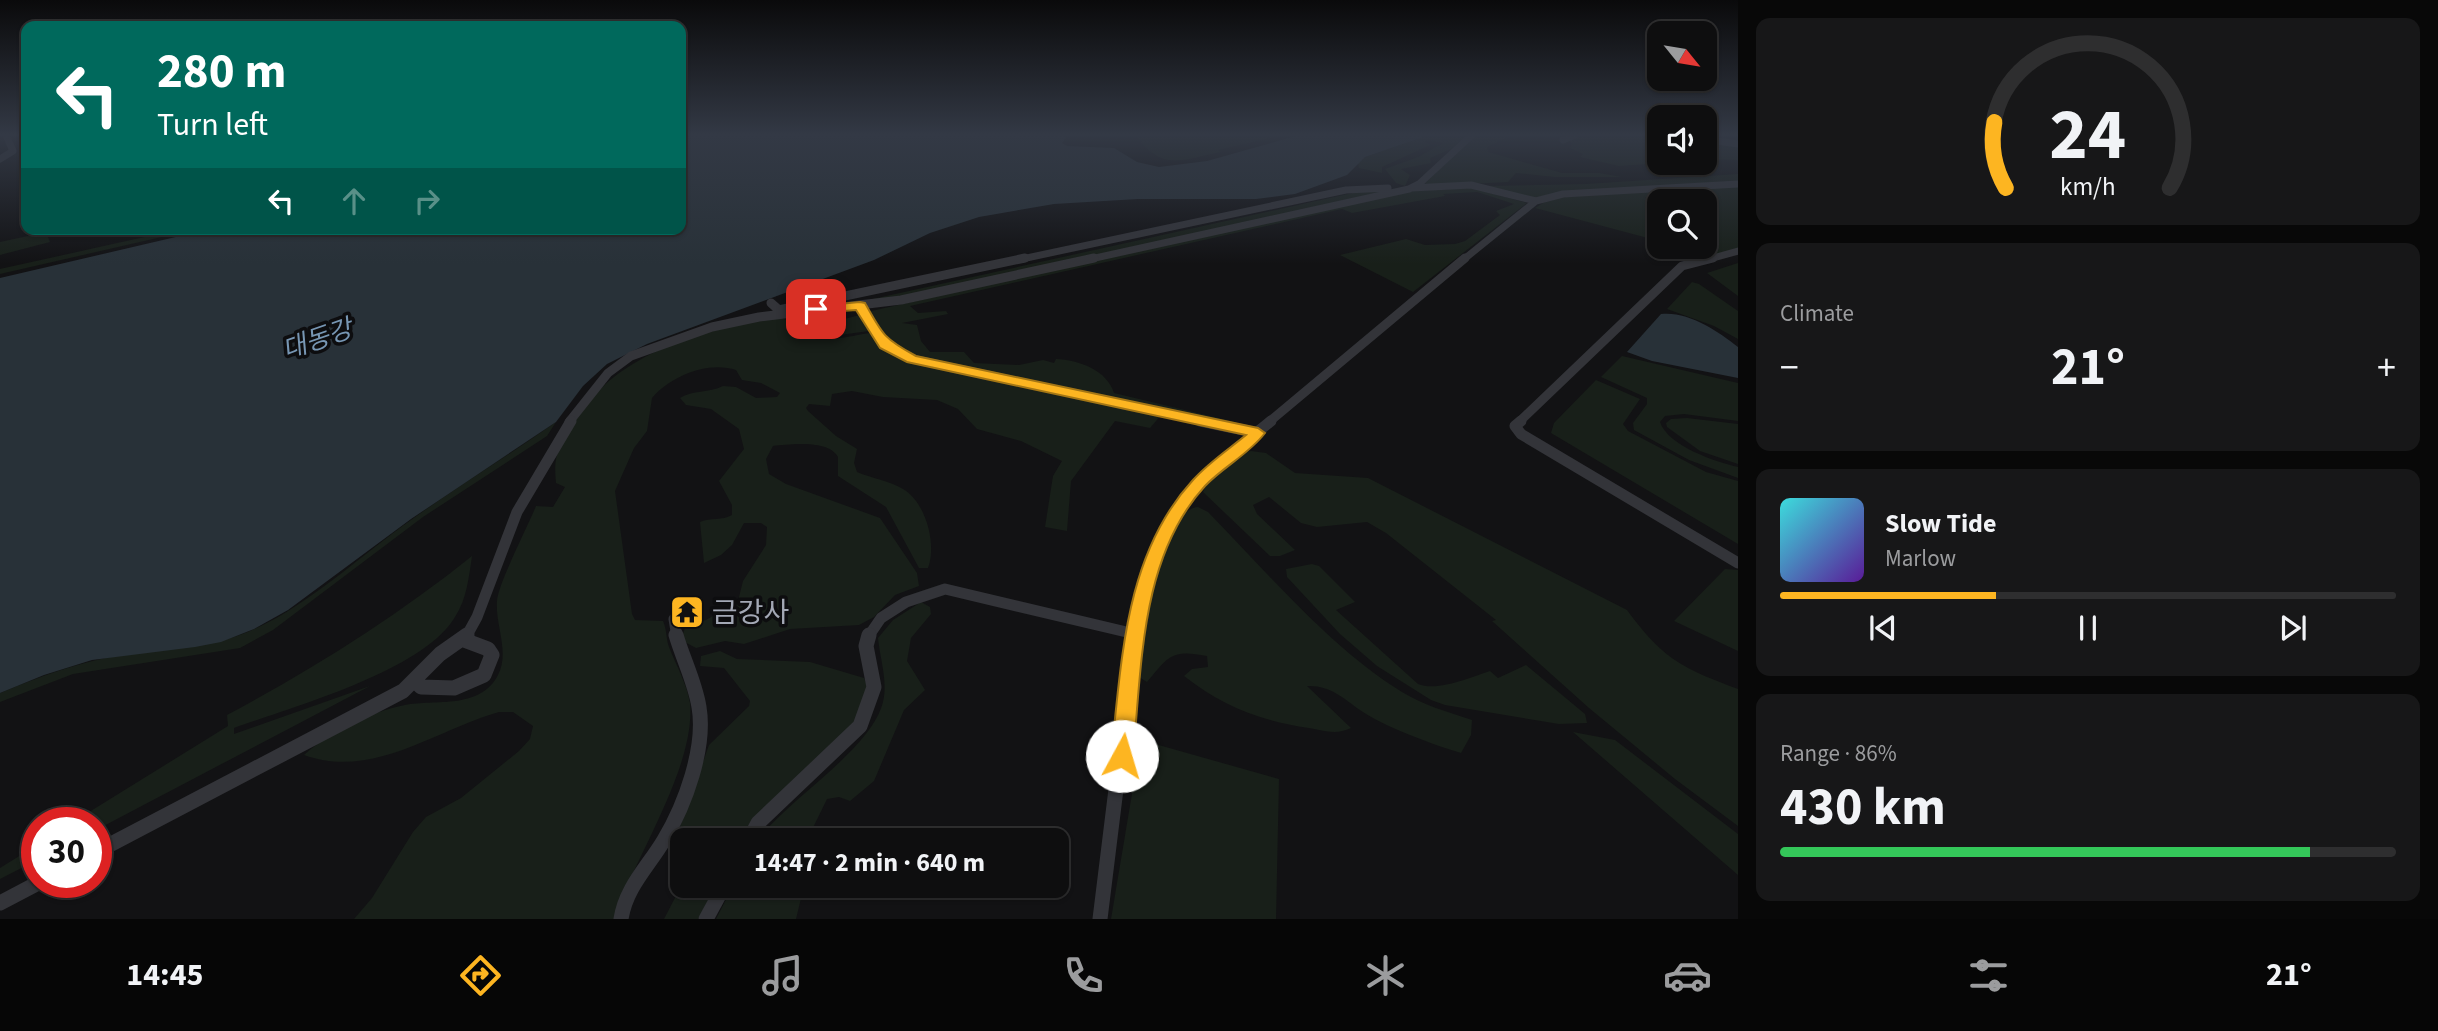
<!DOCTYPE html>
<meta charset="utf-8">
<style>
:root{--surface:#0e0e0f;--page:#171718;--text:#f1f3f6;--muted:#9b9c9e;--line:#2e2e2f;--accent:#fdb521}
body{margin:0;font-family:"Source Sans 3","Noto Sans KR",sans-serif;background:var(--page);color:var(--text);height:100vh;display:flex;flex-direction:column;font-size:26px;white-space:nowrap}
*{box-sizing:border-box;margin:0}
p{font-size:23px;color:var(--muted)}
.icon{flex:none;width:38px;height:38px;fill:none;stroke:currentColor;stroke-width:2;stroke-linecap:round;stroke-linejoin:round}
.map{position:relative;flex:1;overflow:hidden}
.drawer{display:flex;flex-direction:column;gap:18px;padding:18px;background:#080808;width:700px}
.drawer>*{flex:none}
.guide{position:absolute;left:21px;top:21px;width:665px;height:214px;border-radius:14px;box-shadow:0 2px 5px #0004,0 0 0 2px var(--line);background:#00695c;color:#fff;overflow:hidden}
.needle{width:46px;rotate:120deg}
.controls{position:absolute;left:1647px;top:21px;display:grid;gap:14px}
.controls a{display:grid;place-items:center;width:70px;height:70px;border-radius:14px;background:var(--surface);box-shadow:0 2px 5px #0004,0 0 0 2px var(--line);font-size:35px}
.speed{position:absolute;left:21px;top:807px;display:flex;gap:14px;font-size:35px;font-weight:700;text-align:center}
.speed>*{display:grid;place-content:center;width:91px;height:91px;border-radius:50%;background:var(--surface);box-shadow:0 2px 5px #0004,0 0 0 2px var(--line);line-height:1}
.speed .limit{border:10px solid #d22;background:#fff;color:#111}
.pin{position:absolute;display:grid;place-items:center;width:60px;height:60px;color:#fff;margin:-30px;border-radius:14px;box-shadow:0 4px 10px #0006}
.me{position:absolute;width:77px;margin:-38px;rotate:6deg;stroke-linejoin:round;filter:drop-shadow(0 0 5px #0008)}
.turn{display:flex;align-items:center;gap:24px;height:147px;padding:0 21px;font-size:32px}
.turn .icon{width:91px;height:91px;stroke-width:2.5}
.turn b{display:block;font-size:49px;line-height:60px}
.lanes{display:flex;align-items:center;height:66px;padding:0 21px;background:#0003;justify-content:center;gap:35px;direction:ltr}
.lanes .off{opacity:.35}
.big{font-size:52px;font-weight:700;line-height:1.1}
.drawer .card{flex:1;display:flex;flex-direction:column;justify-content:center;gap:10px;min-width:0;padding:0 24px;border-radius:14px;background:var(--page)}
.drawer .dial{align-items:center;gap:0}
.dial svg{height:182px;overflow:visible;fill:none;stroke:var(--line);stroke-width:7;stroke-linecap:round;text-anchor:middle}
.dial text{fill:var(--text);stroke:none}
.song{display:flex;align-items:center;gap:21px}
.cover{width:84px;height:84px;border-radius:10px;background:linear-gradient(135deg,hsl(180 70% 55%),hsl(270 70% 35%))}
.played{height:7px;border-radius:4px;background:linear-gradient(90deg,var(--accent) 35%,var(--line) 35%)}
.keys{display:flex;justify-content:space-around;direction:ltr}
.heat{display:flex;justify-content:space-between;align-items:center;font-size:38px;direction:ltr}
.charge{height:10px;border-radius:5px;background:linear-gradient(90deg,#34c759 86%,var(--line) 0)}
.trip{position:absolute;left:670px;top:828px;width:399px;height:70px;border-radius:14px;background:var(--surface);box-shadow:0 2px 5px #0004,0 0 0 2px var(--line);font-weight:700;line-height:70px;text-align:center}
.menu{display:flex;height:112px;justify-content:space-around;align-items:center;background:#060606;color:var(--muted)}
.menu .icon{width:49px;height:49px}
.menu .on{color:var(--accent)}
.menu b{font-size:32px;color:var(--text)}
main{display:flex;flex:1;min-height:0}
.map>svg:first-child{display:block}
</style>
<main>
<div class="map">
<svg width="1738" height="919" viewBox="0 0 1738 919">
<rect width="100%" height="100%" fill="#121214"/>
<path fill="#181f19" d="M1135,135H1283L1218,150L1221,152C1180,160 1163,172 1135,135Z
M1429,135H1467L1451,149L1430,158L1431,163L1401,169L1410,175L1405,186L1396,183L1385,169L1418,157L1443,143L1428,140L1425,142L1430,145L1382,167V173L1359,168L1358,163L1365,157Z
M1476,135H1512L1487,147L1488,152L1562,173H1599L1622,177H1554L1516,173L1508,182L1430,186L1425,183Z
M1580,135H1659V163H1662L1619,166L1580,157L1583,154L1570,148L1572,144L1569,140Z
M1705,140L1738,145V160L1705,159Z
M1738,174V181L1559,192L1535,198L1481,186L1586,184Z
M1738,185V249L1711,256L1679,247H1704V201H1659V241L1535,208L1551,198Z
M1473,188L1527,203L1413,292L1340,255L1406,239L1425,245L1455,244L1465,241L1500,215L1496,211L1514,204L1477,192L1443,194L1445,196L1352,213L1342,209L910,306L918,313L946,311L948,314L902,323L917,325L921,341L930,352H964L974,363L1019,365L1043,360L1054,363L1056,359C1079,360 1107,370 1114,393L1235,422L1244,427L912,357L888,344L867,312L1405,191Z
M1366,190L1392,191L902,298L859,302Z
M176,230L178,231L166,236L0,274V269Z
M46,232L50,242L0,255V242Z
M1738,263V296L1707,273Z
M1692,282L1699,284L1738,311V339L1714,326L1667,309Z
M860,315L869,331L825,337L805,334V329Z
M775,317L797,322L800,335C819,345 849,336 870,333L891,353L1162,414L1150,428L1115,421L1071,481L1067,531L1045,527L1053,476L1062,461L1021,441L977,429L958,409L937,400L883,397L852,391L832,394L830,406L809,404L806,408L808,411L836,436L857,449L854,463L857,472C871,478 890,481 903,489C926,502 937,545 928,568H919L886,507L838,476V457C829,440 791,444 773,446L766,459L769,474L786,484L880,518L917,573L919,586L895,595L874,617L859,625L790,629L744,644L725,641L696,648L681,640L686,625L706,620L738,601L743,581L766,545L767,527L761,523H744L732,545L721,555L704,563L700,522C711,517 722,521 732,515V505L719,481L744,449L739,429L711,409L686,405L680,398C692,390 709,393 723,386L736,387L756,398L777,397L780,393L761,383L742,380L736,370C708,361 671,376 652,398L647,431L634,448L615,491L632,614L635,620L663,621C667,630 666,639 669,647C676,665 687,684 690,703C696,767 634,858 614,919H354L372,898L413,832L426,817L461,798L519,751L530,739L533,726L513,712H499C435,730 373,780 304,755C331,731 369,712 405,705C435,699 480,710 498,675C510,652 495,625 497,601C498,584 528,526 536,506L553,507L565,487L556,483C553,454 559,448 573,424C615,352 699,332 775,317Z
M1622,356L1738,383V421L1684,414L1665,416L1660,422C1668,446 1716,462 1738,467V478L1689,460L1634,430L1633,423L1647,404V398L1601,377Z
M1596,380L1640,399L1623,424L1628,431L1706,472L1738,481V544L1551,433L1554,423Z
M1687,418L1738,424V464L1700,451L1667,427L1666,423L1671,419Z
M556,422L547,436L423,517L273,630L240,648L73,674L0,702V693C41,676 82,661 126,654C169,649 209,648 250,631C307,607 361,555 411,520C458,486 508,456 556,422Z
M1251,451L1266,453L1295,473L1368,478L1627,610C1663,659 1682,668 1738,689V826L1675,779L1589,708L1492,621L1496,620L1386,533L1367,522L1317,527L1301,523L1269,497L1253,505L1257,514L1295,550L1280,556H1270L1203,492L1207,482L1245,452Z
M1198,507L1208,512C1267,572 1330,648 1402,692C1423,705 1448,712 1472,720L1471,735L1461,753C1434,745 1382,726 1360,710C1343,698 1330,685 1307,686L1351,728C1337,735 1324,731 1309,728C1261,721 1222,706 1184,676L1192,669L1208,667L1207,656C1171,649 1169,656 1147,682L1139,677C1142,643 1157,511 1198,507Z
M472,556C469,576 467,599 455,617C423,671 292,707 234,728V734L370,686L96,830V822H73L228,726L227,715C313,669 396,617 472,556Z
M1312,564L1319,566L1355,602L1336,610L1418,684C1438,692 1471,677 1490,671L1498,678L1526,665L1585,714L1587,723L1559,724L1445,705L1431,700L1377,666L1340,634L1287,577L1286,569Z
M1725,569L1738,570V651L1674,621Z
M921,602L930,607L931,614L911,638L907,661L925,690L904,710L874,781L850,801L839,797L827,799L807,840H758C790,797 871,750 883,702C888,681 880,659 878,638L893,620Z
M720,651L737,659L810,662L864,678L869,689L855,724L750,823L740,840H682V886H716L698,919H664L677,894L671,852L709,745L749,706L750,701L724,668L700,666L701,656Z
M1573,732L1615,740L1738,834V875Z
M1141,740L1279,779L1276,919H1111Z
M37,845V860L0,879V868Z
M733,886H804L796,919H716Z"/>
<path fill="#283138" d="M681,135H1068L1062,143L1067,146L1114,148L1137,162L1159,167L1207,161L1299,135H1429L1365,157L1347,175L1295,194L1256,199H1138L1054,204L979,217L930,233L874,260L647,344L607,364L583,386L556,422L411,519L288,610L254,629L221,642L195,647L92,660L44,675L0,693V278L210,229H681Z
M1661,314C1688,311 1718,331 1738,347V378L1652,361L1627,352Z"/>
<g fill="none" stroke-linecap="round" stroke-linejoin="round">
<path stroke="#333439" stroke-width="7" d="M1704,139L1738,144
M1563,140L1575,135
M0,159L13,151L6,135
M1411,188L1471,185L1536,201
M1017,260L1346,190L1388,188
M1086,260L1409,189L1419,184L1472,135
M1463,260L1536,201L1563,194L1738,184
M1706,260L1738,251"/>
<path stroke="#333439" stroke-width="9" d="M771,303L779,310L788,308
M807,304L1025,258
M860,306C872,331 886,349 912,359L1208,422
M569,422L608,373L631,356L712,327L759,317L901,300L1094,258
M1269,422L1465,258
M1519,422L1682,266L1713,258"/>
<path stroke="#333439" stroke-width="11" d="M1200,421L1258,433
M1521,421L1515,426L1521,434L1738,563
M674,619L677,637
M466,637L477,617L517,512L571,421
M868,637L881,618L906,602L945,589L1135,634
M1135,637C1144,581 1161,529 1198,485C1218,461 1247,441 1271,421"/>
<path stroke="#333439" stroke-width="15" d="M415,681L421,687L454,688L484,675L492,655L488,649L464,640
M749,840L758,823L860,726L874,687L866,646L869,635
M96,852L403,691L440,654L467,635
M0,903L40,882
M621,919C626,887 648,867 664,840C685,805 706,748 699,707C695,682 683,659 676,635
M706,919L724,886
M1100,919L1135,635"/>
</g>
<linearGradient id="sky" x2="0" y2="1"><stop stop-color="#0a0a0b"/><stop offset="0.51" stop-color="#333945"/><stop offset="1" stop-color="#333945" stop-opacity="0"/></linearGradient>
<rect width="1738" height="264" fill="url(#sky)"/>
<path fill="#fdb521" stroke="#a47615" stroke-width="2" d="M860,302L865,303C882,334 884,339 916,356L1258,428L1265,433C1249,454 1223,467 1205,486C1140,557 1142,666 1133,756L1130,763L1122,766L1114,763L1111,756C1122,661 1124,555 1193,480C1208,463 1229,449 1246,435L907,362L880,348L856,310L816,313L810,309L816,306Z"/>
<defs>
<g id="temple-square" transform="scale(1.75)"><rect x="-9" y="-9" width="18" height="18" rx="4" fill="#fdb521" stroke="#0d0d0f"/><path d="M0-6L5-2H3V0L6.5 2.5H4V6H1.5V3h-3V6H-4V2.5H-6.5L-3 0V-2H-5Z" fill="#111"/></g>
</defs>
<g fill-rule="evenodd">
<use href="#temple-square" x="687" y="612"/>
</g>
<g text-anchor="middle" stroke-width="7" stroke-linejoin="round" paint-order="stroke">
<g font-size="26" font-style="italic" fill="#7796b3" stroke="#0d0d0f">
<text transform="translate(317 339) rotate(-19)" y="9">대동강</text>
</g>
<g font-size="28" fill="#a3a8b5" stroke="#0d0d0f" text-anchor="start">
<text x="712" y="622">금강사</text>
</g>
</g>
</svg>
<div class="controls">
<a><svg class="needle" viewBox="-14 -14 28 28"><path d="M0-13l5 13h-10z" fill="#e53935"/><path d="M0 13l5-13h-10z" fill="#9b9c9e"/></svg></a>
<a><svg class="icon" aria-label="sound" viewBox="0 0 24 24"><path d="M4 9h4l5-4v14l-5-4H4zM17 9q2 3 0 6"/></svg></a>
<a><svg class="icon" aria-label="search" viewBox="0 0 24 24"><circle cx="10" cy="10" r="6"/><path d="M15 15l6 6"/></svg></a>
</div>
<div class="speed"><div class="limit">30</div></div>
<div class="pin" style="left:816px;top:309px;background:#d93025"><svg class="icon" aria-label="arrive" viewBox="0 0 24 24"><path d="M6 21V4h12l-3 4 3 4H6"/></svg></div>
<svg class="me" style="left:1122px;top:756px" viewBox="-20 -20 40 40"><circle r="19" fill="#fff"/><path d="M0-13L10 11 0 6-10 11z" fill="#fdb521"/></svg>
<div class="trip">14:47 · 2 min · 640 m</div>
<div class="guide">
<div class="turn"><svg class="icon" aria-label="left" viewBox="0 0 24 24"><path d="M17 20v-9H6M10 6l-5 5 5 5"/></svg><div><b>280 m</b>Turn left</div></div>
<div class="lanes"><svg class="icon" aria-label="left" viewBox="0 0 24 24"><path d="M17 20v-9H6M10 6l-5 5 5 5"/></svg><svg class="icon off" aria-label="ahead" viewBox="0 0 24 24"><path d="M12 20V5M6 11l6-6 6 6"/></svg><svg class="icon off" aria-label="right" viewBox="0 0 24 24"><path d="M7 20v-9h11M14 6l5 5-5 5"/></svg></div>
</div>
</div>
<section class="drawer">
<div class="card dial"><svg viewBox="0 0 100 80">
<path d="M14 69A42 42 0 1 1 86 69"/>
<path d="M14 69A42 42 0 0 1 9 40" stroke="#fdb521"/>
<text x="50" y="56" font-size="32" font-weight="700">24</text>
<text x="50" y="72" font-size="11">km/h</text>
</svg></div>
<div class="card"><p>Climate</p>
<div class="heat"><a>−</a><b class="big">21°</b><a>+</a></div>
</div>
<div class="card">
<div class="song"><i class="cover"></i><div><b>Slow Tide</b><p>Marlow</p></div></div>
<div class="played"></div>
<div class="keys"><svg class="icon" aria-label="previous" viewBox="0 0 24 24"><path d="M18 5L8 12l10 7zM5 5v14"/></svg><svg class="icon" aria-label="pause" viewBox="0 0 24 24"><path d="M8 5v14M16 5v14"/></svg><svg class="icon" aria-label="next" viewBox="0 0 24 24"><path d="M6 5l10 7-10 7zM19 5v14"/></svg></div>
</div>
<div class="card"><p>Range · 86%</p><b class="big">430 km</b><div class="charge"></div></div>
</section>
</main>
<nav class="menu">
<b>14:45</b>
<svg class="icon on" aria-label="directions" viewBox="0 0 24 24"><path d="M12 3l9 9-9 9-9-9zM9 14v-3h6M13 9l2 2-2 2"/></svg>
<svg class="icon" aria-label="music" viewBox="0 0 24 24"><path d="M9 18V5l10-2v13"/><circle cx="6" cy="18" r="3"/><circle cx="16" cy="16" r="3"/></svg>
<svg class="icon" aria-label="phone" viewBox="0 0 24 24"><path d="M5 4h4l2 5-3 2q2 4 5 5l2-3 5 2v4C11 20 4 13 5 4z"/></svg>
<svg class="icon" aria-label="climate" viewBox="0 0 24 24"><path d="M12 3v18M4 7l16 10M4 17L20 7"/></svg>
<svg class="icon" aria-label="car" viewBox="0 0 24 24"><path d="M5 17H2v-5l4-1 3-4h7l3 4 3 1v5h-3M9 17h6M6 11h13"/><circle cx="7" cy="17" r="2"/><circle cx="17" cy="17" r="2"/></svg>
<svg class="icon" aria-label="filters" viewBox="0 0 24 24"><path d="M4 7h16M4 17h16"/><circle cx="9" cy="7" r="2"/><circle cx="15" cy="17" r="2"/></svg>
<b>21°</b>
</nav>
